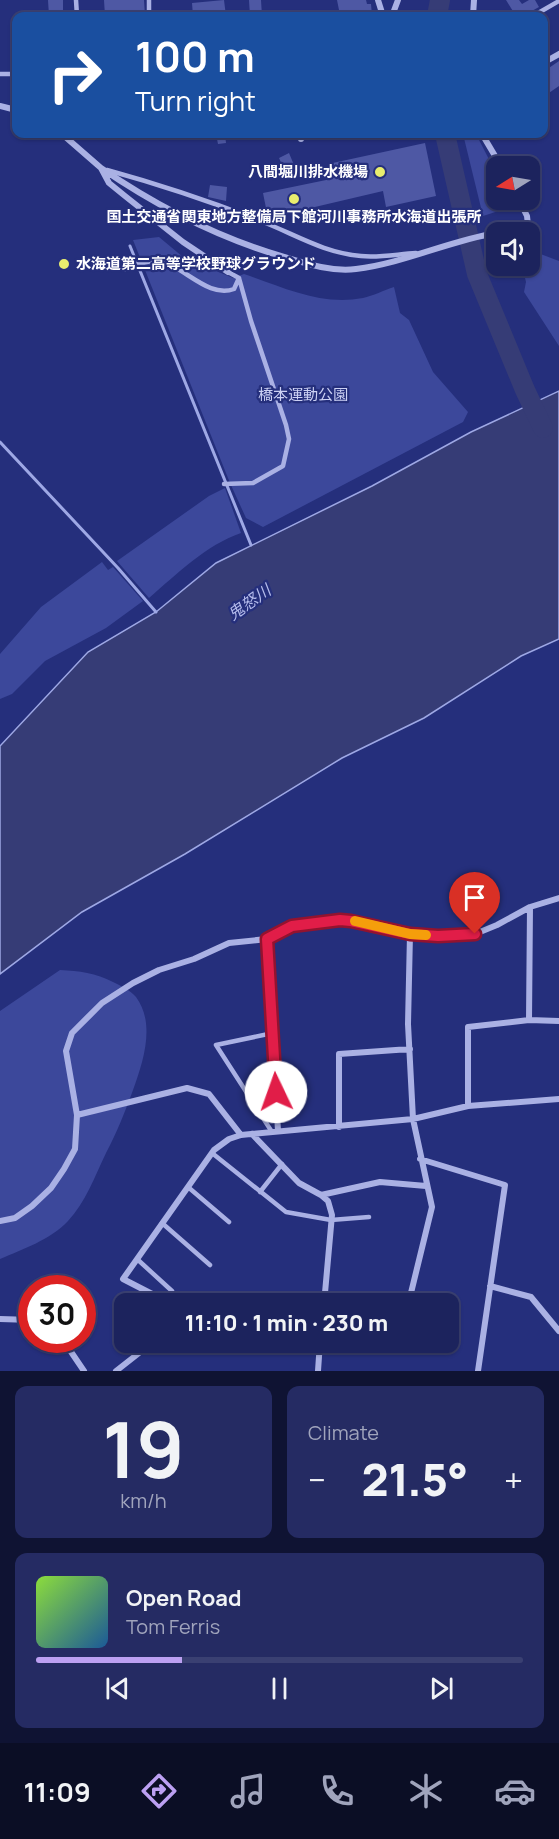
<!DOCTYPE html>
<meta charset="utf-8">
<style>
:root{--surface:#1c235d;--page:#252b63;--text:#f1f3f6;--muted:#a0a4bc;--line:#3a4072;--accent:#bca0f2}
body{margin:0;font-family:Manrope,"Noto Sans JP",sans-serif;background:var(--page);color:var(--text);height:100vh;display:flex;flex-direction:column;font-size:22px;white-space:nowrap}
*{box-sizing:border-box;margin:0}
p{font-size:20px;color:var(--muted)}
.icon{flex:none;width:33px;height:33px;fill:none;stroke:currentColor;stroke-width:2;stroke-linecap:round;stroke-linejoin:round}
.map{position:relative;height:1371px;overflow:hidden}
.details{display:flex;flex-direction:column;gap:15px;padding:15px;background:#0f1333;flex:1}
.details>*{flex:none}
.hud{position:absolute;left:12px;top:12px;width:536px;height:126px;border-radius:12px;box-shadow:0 2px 4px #0004,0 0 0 2px var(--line);background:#1a4fa0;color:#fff;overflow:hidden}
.needle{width:39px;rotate:259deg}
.buttons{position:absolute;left:486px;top:156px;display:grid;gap:12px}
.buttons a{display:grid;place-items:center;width:54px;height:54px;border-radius:12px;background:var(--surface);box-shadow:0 2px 4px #0004,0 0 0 2px var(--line);font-size:30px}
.speed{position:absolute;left:18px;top:1275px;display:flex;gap:12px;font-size:30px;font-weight:700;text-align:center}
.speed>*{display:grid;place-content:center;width:78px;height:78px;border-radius:50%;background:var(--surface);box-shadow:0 2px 4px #0004,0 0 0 2px var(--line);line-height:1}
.speed .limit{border:9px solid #d22;background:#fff;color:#111}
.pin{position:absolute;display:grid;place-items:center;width:51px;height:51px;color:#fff;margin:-62px -26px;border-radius:50% 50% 50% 0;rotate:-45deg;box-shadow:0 0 6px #0007}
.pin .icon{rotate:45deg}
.me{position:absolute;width:66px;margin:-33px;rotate:357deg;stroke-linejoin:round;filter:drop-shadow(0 0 4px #0008)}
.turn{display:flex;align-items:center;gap:21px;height:126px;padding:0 24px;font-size:27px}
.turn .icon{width:78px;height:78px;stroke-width:2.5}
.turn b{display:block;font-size:42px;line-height:51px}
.big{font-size:45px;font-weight:800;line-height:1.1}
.details .card{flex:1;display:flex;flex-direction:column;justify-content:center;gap:9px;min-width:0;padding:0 21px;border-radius:12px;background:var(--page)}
.details .dial{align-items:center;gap:0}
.dial b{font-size:78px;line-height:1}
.song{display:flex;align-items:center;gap:18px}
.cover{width:72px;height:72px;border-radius:9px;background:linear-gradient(135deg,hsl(90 70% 55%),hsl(210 70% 35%))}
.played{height:6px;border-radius:3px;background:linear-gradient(90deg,var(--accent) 30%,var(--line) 30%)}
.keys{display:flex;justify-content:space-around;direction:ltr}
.heat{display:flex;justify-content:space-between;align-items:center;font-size:33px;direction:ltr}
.details .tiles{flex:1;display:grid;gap:15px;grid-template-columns:1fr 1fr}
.card:last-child{grid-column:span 2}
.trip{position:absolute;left:114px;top:1293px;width:345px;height:60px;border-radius:12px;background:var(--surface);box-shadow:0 2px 4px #0004,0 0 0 2px var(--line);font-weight:800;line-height:60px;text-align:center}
.tab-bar{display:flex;height:96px;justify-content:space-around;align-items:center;background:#0b0e25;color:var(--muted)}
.tab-bar .icon{width:42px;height:42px}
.tab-bar .on{color:var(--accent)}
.tab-bar b{font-size:27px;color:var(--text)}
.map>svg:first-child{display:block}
</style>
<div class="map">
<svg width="559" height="1371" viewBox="0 0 559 1371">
<rect width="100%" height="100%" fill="#252f7c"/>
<path fill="#3c489b" d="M463,134H476L496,173V200H509L511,207L483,216Z
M159,237L183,257L233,278L244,274C283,287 320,306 363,298C373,296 384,290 394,287L400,313L409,320L433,372L468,412L463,422L263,527L246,518L230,483L133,240Z
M530,250L559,261V346L524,292L526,282L522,266H530Z
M225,488L241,533C206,545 177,574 149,598L117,561L209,496Z
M102,562L108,570L113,567L143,601L106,628L45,661L12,694L0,699V654L41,607Z
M60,970C79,971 96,973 113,982C121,986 130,990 136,997C156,1024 143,1062 133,1090C125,1112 117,1132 106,1153C95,1176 85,1203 68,1221C50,1240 23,1249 0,1259V1011Z"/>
<path fill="#363c76" stroke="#9ea8e5" stroke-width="1.5" d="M559,391V639L521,656L424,718L342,758L185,854L82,912L0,974V746L88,652L156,612L216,563L372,486L471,432Z"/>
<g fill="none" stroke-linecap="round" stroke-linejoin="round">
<path stroke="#9ea8e5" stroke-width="3" d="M130,246L251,545
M0,442L118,568L156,612"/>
<path stroke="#363c76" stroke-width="20" d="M437,16L440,0
M445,134L477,274L525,390L543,428"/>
</g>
<path fill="#4e58a4" d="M48,0H63V16H49Z
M104,0H144L145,16H105Z
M224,0L226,16H193L192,3Z
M249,0H261L262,16H250Z
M337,0H366L367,4H371L372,15L359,16L358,11L340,15Z
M506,0H519L522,4L529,0H535L539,7L530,12L529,16H516Z
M559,61V86L543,97V72Z
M216,134H225L226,143L218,144Z
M425,143L436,196L386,207L383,191L268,218L263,193L331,179L328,164Z
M289,153L294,165L284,169L279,158Z
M210,185L227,187L226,201L208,197Z"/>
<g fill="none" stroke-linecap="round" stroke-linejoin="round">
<path stroke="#aab1e4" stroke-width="4.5" d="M76,0L77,16
M149,0V16
M533,16L559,1
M0,74H16
M107,170C158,184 209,201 258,220C293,233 323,253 361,256C379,258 398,254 416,253
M125,269C134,266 146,260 157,261C183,264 207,299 234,289L239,278
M224,484L253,483L283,466L289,439L286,425L251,321L239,278L228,272
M272,1132L216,1045L273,1033
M212,1153L286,1212L331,1220L369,1217
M188,1187L229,1222
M260,1192L282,1164
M162,1223L210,1265
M137,1259L172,1291"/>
<path stroke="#aab1e4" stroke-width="6" d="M378,0L383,16
M392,16L398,0
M473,16L474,0
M543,63L559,54
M0,106L16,110
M62,134L101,168L109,183L125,196L183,242L228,272
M301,134V139
M482,134L501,166
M101,168C158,207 219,238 284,257C307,264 332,272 356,269C404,263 449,241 496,233
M498,232L528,225L527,216L519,200
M267,939L278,1131
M529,1020L530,907
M468,1106V1027L529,1020L559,1021
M77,1115L187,1088L209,1094L241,1135
M339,1127V1054L410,1049
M252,1134L299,1183L321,1195L328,1201L332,1215L324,1304
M420,1159L505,1185L478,1371
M321,1195L380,1182L426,1186
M0,1221L15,1218L32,1206L51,1188L64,1169L75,1149L77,1115L66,1051L72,1033L102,1003L133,983L159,970L194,959L229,943L267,939L292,926L340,920L351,921L410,934L438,936L475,934L497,925L530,907L559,898
M490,1286L531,1297L559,1331
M324,1301L360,1304
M159,1304L158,1297L123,1279L214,1150L229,1139L241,1135L413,1119L468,1106L559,1099
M363,1304L410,1297L432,1207L413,1119L408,1024L410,934
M0,1319L32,1320
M63,1340L84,1371
M116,1371L153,1342
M318,1371L320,1342"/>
</g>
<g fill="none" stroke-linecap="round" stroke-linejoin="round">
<g stroke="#92132f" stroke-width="15">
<path id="route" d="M276,1092L267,939L292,926L340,920L351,921L410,934L438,936L475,934"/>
</g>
<use href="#route" stroke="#e11d48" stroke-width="10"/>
<path stroke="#f59e0b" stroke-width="10" d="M355,921L410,934L426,935"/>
</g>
<g fill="#e8ed6e" stroke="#252f7c" stroke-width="2">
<circle cx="380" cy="172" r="6"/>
<circle cx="294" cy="199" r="6"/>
<circle cx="64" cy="264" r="6"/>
</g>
<g text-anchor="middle" stroke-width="4.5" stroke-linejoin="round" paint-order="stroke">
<g font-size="15" font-weight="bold" fill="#fff" stroke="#252f7c" text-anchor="end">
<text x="368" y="177">八間堀川排水機場</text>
<text x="294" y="222" text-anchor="middle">国土交通省関東地方整備局下館河川事務所水海道出張所</text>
<text x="76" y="269" text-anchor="start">水海道第二高等学校野球グラウンド</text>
</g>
<g font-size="15" fill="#ccd1f4" stroke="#252f7c">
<text x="303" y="400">橋本運動公園</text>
</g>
<g font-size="16" font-style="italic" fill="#b5bcec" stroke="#252f7c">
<text transform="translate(249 602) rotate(-35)" y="6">鬼怒川</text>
</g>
</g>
</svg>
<div class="buttons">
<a><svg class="needle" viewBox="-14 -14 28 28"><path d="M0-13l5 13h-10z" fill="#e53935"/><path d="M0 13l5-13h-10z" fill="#a0a4bc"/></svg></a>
<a><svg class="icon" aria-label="sound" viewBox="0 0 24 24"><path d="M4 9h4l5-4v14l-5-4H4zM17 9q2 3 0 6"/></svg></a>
</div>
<div class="speed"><div class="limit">30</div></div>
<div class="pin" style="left:475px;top:934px;background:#d93025"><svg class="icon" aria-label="arrive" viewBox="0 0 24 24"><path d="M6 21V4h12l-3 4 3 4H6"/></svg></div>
<svg class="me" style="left:276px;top:1092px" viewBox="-20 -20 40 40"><circle r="19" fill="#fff"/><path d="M0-13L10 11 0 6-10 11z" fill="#e11d48"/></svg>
<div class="trip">11:10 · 1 min · 230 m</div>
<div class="hud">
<div class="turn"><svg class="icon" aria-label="right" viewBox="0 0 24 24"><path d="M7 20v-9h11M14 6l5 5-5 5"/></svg><div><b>100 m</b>Turn right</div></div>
</div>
</div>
<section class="details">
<div class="tiles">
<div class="card dial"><b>19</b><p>km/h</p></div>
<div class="card"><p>Climate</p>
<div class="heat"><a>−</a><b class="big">21.5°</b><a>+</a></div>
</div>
<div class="card">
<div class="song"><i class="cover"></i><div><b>Open Road</b><p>Tom Ferris</p></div></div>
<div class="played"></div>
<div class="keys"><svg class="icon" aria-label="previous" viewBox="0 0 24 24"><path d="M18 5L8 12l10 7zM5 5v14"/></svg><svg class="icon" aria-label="pause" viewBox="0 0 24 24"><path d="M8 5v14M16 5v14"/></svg><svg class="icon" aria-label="next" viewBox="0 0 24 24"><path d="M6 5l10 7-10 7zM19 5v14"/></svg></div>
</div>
</div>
</section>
<nav class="tab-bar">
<b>11:09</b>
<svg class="icon on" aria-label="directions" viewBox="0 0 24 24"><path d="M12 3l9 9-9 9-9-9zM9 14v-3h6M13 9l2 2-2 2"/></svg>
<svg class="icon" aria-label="music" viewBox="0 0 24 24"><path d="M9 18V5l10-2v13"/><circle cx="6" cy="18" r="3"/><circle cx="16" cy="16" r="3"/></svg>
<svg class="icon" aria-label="phone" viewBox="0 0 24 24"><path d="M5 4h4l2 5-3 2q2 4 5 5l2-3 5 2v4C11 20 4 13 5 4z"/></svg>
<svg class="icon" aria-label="climate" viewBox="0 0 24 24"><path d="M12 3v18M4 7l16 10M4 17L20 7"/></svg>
<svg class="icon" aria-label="car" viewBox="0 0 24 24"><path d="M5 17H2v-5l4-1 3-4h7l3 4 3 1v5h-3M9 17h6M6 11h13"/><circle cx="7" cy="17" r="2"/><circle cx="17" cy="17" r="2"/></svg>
</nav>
